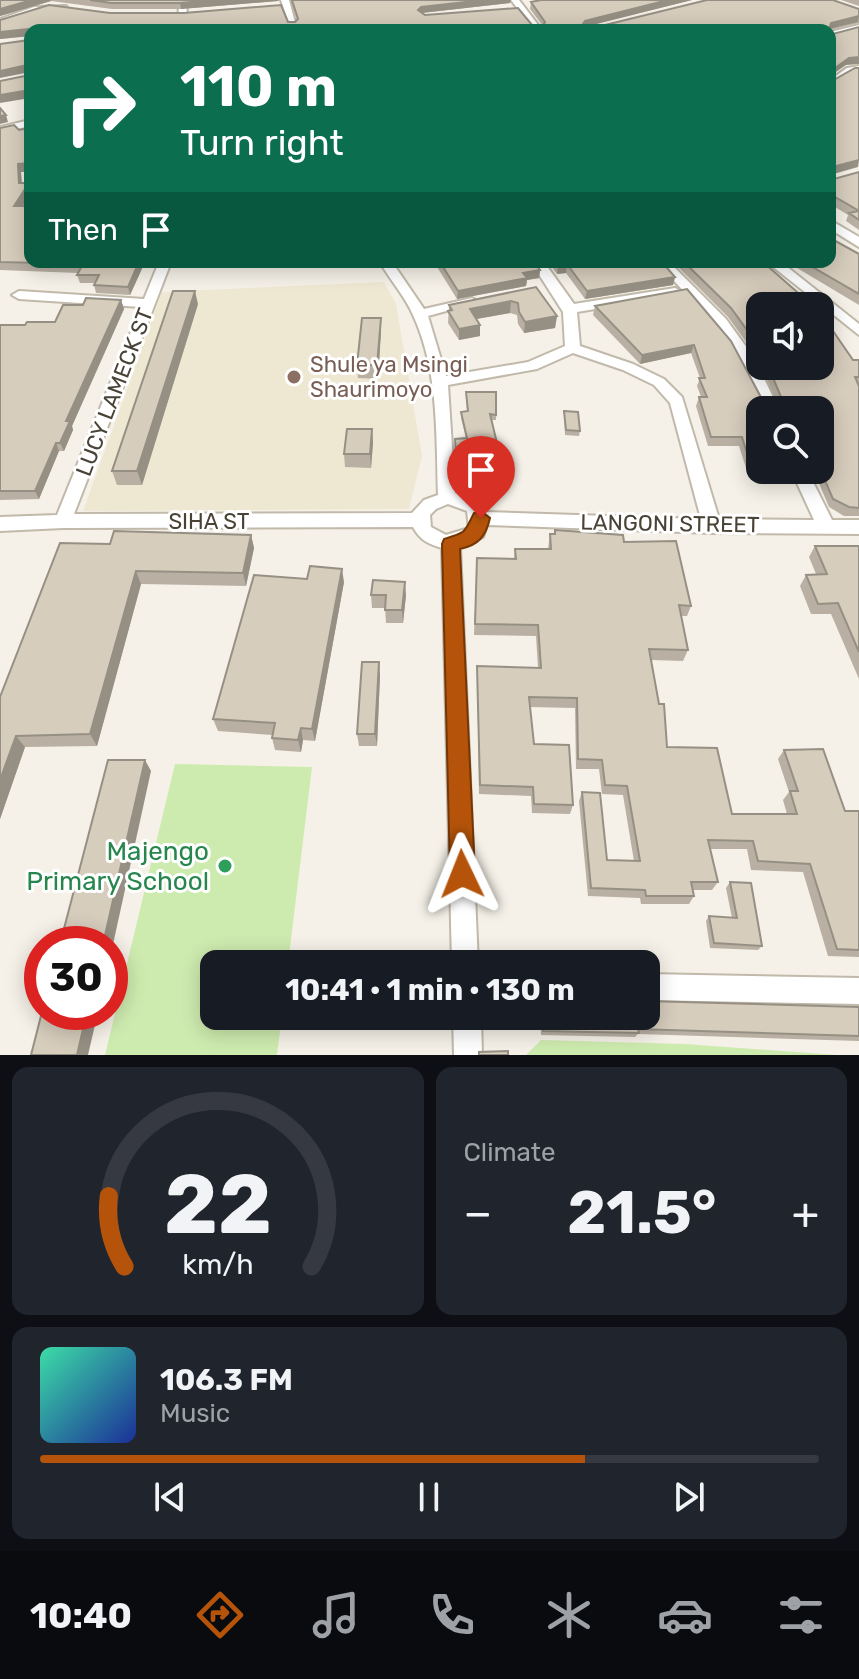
<!DOCTYPE html>
<meta charset="utf-8">
<style>
:root{--surface:#171b24;--page:#20242c;--text:#f1f3f6;--muted:#9ea1a6;--line:#363941;--accent:#b45309}
body{margin:0;font-family:Rubik,sans-serif;background:var(--page);color:var(--text);height:100vh;display:flex;flex-direction:column;font-size:30px;white-space:nowrap}
*{box-sizing:border-box;margin:0}
p{font-size:26px;color:var(--muted)}
.icon{flex:none;width:44px;height:44px;fill:none;stroke:currentColor;stroke-width:2;stroke-linecap:round;stroke-linejoin:round}
.map{position:relative;height:1055px;overflow:hidden}
.panel{display:flex;flex-direction:column;gap:12px;padding:12px;background:#0d0f14;flex:1}
.panel>*{flex:none}
.guide{position:absolute;left:24px;top:24px;width:812px;height:244px;border-radius:16px;box-shadow:0 4px 20px #0003;background:#0b6e4f;color:#fff;overflow:hidden}
.tools{position:absolute;left:746px;top:292px;display:grid;gap:16px}
.tools a{display:grid;place-items:center;width:88px;height:88px;border-radius:16px;background:var(--surface);box-shadow:0 4px 20px #0003;font-size:40px}
.speed{position:absolute;left:24px;top:926px;display:flex;gap:16px;font-size:40px;font-weight:700;text-align:center}
.speed>*{display:grid;place-content:center;width:104px;height:104px;border-radius:50%;background:var(--surface);box-shadow:0 4px 20px #0003;line-height:1}
.speed .limit{border:12px solid #d22;background:#fff;color:#111}
.pin{position:absolute;display:grid;place-items:center;width:68px;height:68px;color:#fff;margin:-82px -34px;border-radius:50% 50% 50% 0;rotate:-45deg;box-shadow:0 0 8px #0007}
.pin .icon{rotate:45deg}
.me{position:absolute;width:88px;margin:-44px;rotate:358deg;stroke-linejoin:round;filter:drop-shadow(0 0 6px #0008)}
.turn{display:flex;align-items:center;gap:28px;height:168px;padding:0 24px;font-size:36px}
.turn .icon{width:104px;height:104px;stroke-width:2.5}
.turn b{display:block;font-size:56px;line-height:68px}
.then{display:flex;align-items:center;height:76px;padding:0 24px;background:#0003;gap:16px;font-size:30px}
.big{font-size:60px;font-weight:700;line-height:1.1}
.panel .widget{flex:1;display:flex;flex-direction:column;justify-content:center;gap:12px;min-width:0;padding:0 28px;border-radius:16px;background:var(--page)}
.panel .dial{align-items:center;gap:0}
.dial svg{height:208px;overflow:visible;fill:none;stroke:var(--line);stroke-width:7;stroke-linecap:round;text-anchor:middle}
.dial text{fill:var(--text);stroke:none}
.song{display:flex;align-items:center;gap:24px}
.cover{width:96px;height:96px;border-radius:12px;background:linear-gradient(135deg,hsl(160 70% 55%),hsl(230 70% 35%))}
.played{height:8px;border-radius:4px;background:linear-gradient(90deg,var(--accent) 70%,var(--line) 70%)}
.keys{display:flex;justify-content:space-around;direction:ltr}
.heat{display:flex;justify-content:space-between;align-items:center;font-size:44px;direction:ltr}
.panel .tiles{flex:1;display:grid;gap:12px;grid-template-columns:1fr 1fr}
.widget:last-child{grid-column:span 2}
.trip{position:absolute;left:200px;top:950px;width:460px;height:80px;border-radius:16px;background:var(--surface);box-shadow:0 4px 20px #0003;font-weight:700;line-height:80px;text-align:center}
.menu{display:flex;height:128px;justify-content:space-around;align-items:center;background:#090b0e;color:var(--muted)}
.menu .icon{width:56px;height:56px}
.menu .selected{color:var(--accent)}
.menu b{font-size:36px;color:var(--text)}
.map>svg:first-child{display:block}
</style>
<div class="map">
<svg width="859" height="1055" viewBox="0 0 859 1055">
<rect width="100%" height="100%" fill="#f5f1e8"/>
<path fill="#eee7d1" d="M384,282L396,304L422,456L409,509L83,511L162,292Z"/>
<path fill="#ceebaf" d="M175,764L312,767L288,964H214V1016H282L277,1055H105Z
M541,1040L685,1044L837,1055H526Z"/>
<g fill="none" stroke-linecap="round" stroke-linejoin="round">
<g stroke="#c1b9aa" stroke-width="4">
<path id="minor" d="M179,0H187L186,30H178Z
M281,0H289L296,26L289,24Z
M511,0H519L542,30H534Z
M66,6L69,10L35,11L0,24V19L34,7Z
M859,25V30L830,38V32Z
M859,66V72H852L830,87V80L847,68Z
M30,120V126L0,133V127Z
M830,220L859,237V247L830,229Z
M159,262H171L74,514L412,513L424,500L438,495C436,435 439,371 413,315C405,296 390,280 380,262H392L424,309L472,298L479,302L428,316L446,376L528,362L565,346L563,312L531,262H544L574,304L675,288L682,292L675,296L577,312L580,346L633,364L664,379L682,397L719,519L814,520L791,470H807L832,520H859V534L712,533L487,525L483,537L460,547L478,964H452L442,548C428,544 420,540 413,527L63,528L0,531V517L57,515L141,307L19,299L12,295L19,291L144,299ZM573,353L623,370L654,385L670,403L701,519L486,512L475,499L455,493L448,385L537,369ZM448,504L467,511L469,528L446,535L431,527L430,515L436,509Z
M656,262H669L726,319L755,359L779,410H763L741,359L716,325Z
M767,262H781L859,324V335Z
M646,974L859,978V1004L646,1000Z
M453,1016H481L482,1055H454Z"/>
</g>
<use href="#minor" fill="#fff" fill-rule="evenodd"/>
</g>
<path fill="#b9b0a3" d="M0,0H279L278,1L181,9H112L51,1L0,16Z
M290,0H511L510,3L422,13L425,15L543,26L530,9L531,2L541,0H692L592,25L601,26L859,9V23L829,30H30V36L0,39V20L110,13L295,22L297,20Z
M841,0H859V6Z
M30,128V171L21,172L22,183L30,185V194L23,206L30,262H145L130,295L96,293L94,285V283H80L77,275L78,273L0,270V137L19,130Z
M859,172V230L846,221L848,215L830,204V176L834,179Z
M859,254V305L787,262H830Z
M434,262H534L540,270L539,278L527,280L526,286L457,299Z
M548,262H662L675,277L673,285L585,299L566,273L557,274Z
M673,262H763L760,306V363L757,357L728,317Z
M536,287L557,316L555,328L524,333L518,324L517,315L510,313L477,319L480,325V336L459,340L448,323L449,305Z
M687,289L764,403H777L761,366H820L859,360V516H844L829,507L815,474L810,470H820V410H760V469L746,468L739,446H708L696,406L699,397H701L697,386L700,378L691,353L640,364L593,315L595,306Z
M121,300L124,309L72,426L73,430L64,451H59L39,499L0,500V325H25L55,322L83,305Z
M198,304L142,485H117L112,471Z
M381,318V331L378,379L358,378L357,365Z
M466,392L496,415V420H492L502,464V470H478V474L457,475L455,444L466,438L461,418V412H467Z
M564,411L580,431L579,436L565,435Z
M372,429L373,443L371,468L345,467L344,454Z
M555,530L624,542L691,606L687,616H681L688,650L683,661L651,660L667,747L732,814H787L783,800L789,792L778,759L784,750L845,811H859V957L828,956L803,872L751,870L747,849H710L718,882L712,890H693L694,896L689,904H641L640,898L588,896L579,801L582,792L607,860L634,861L623,795L602,794L599,769H576L575,708L530,707L534,744L573,805L570,814L532,813L531,796L479,794L477,666L538,668L536,636L474,635L477,558L514,559L515,549H548L550,534H554Z
M251,535L254,548L246,586L141,584L97,746L25,747L0,819V697L110,544Z
M815,546H859V679L831,614H811L800,586L806,575L816,574L809,557Z
M344,582L315,741L303,740L301,752L275,750L272,738V735L218,731L213,719Z
M371,595H406L403,623H386L385,608H372Z
M380,675L377,746H359L357,734Z
M730,882L762,946L758,950L710,948L706,921L709,916L732,918L726,888Z
M859,1007V1041L638,1034L635,1037L541,1035L540,1016H646Z"/>
<path fill="#969084" d="M32,0H51V1L0,16V9Z
M214,0H279L278,1L181,9L180,3Z
M484,0H511L510,3L421,13L418,10L421,7Z
M668,0H692L584,27L583,24L585,21Z
M859,16L858,22L829,29L831,23Z
M546,26V30H527Z
M28,29L30,36L0,39V32Z
M859,57V64L846,65L830,76L831,71L849,58Z
M27,65L30,72L0,78V71Z
M30,90V98L0,103V95Z
M6,115L8,122L0,124V116Z
M859,160L858,167L830,175L832,167Z
M30,163V171L21,172L22,191L19,183L18,164Z
M29,183L30,194L18,214L14,206Z
M139,262H145L130,295L128,287Z
M567,264L566,273L557,274L558,266Z
M540,270L539,278L527,280L526,286L457,299L458,291L523,273Z
M675,277L673,285L585,299L587,291Z
M195,291L198,304L142,485L137,471Z
M121,300L124,309L72,426L73,430L64,451L60,443L66,421Z
M511,301L510,313L470,320V309Z
M557,316L555,328L524,333L525,322Z
M381,318V331L378,379L377,365Z
M480,325V336L459,340V329Z
M694,345L691,353L640,364L642,355Z
M372,429L373,443L371,468L370,454Z
M56,443L59,451L39,499L35,491Z
M251,535L254,548L246,586L243,573Z
M342,569L344,582L315,741L312,729Z
M136,571L141,584L97,746L90,734Z
M405,582L406,595L403,623L402,610Z
M379,662L380,675L377,746L375,734Z
M301,728L303,740L301,752L298,740Z
M16,736L25,747L0,819V780Z
M145,760L151,771L110,958V944H103Z
M87,1012H98L88,1055H77Z"/>
<path fill="#d7cdbd" stroke="#969084" stroke-width="2" d="M0,0H32L0,9Z
M90,0H214L180,3H111Z
M292,0H484L421,7L418,10L425,15L518,8L532,25L543,26L545,22L531,2L541,0H668L585,21L583,24L601,26L707,0H833L859,9V16L831,23L829,30H551L546,26L527,30H30V32L28,29L0,32V20L49,5L110,13H184L281,5L288,22H295L298,19Z
M859,27V57L849,58L831,71L830,82L855,68H859V160L832,167L830,175V32L833,34Z
M30,40V67L27,65L0,71V44Z
M30,75V90L0,95V81Z
M0,108L6,115L0,116Z
M14,125L19,130L30,128V163L18,164L19,183H29L14,206H30V262H139L128,287L94,285L99,275H77L83,264L0,262V128Z
M859,172V220L849,213L859,211L830,194V176L834,179Z
M830,238L859,254V294L804,262H830Z
M440,262H534L540,270L523,273L527,278L458,291Z
M555,262H662L675,277L587,291L567,264L558,266Z
M684,262H763L813,306H760V348L731,308Z
M536,287L557,316L525,322L519,312L518,303L511,301L470,309L480,325L459,329L448,311L452,310L449,305Z
M687,289L731,341L764,403L784,404L768,366H820V312L853,360H859V377H855L859,386V508L849,507L833,499L820,469V410H760V460H749L742,437H711L699,397H707L699,378H705L694,345L642,355L595,306Z
M173,291H195L137,471H112Z
M86,298L121,300L66,421H70L60,443H56L35,491H0V325H25L27,322H55L63,305H83Z
M362,318H381L377,365H357Z
M466,392H496V415L490,414L502,464H478V468L457,469L455,439L467,438L461,412L468,411Z
M564,411L578,412L580,431L566,430Z
M347,429H372L370,454H344Z
M555,530L623,535L624,542L676,541L691,606L679,605L688,650L649,649L659,704H664L667,747L717,748L732,814H797L790,791H798L784,750L823,749L845,811H859V950L837,949L810,864L758,861L753,841L708,840L718,882H691L694,896H646L645,890L591,888L582,792L600,793L607,860L640,861L627,786L605,785L602,760L578,759L577,698L529,697L534,744L569,745L573,805L534,804L533,787L480,785L477,666L541,668L538,625L475,624L477,558L516,559L515,549H551L550,534H555Z
M114,531L251,535L243,573L136,571L90,734L16,736L0,780V697L60,543L110,544Z
M815,546H859V652L838,603L818,604L806,575L827,574Z
M310,566L342,569L312,729L301,728L298,740L272,738L275,723L213,719L254,575L307,579Z
M373,580L405,582L402,610H385L386,595H371Z
M362,662H379L375,734H357Z
M108,760H145L103,944H60Z
M730,882L751,883L762,946L714,943L709,916L737,918Z
M646,1001L859,1007V1036L638,1029L639,1033L543,1031L542,1016H646Z
M42,1012H87L77,1055H31Z
M508,1051V1055H479V1052Z"/>
<path fill="#b45309" stroke="#753606" stroke-width="2" d="M481,511L490,518C486,536 479,545 460,549L475,874L471,883L462,886L453,883L450,874L442,544L444,539C467,532 464,533 474,513Z"/>
<circle fill="#8d6e63" stroke="#fff" stroke-width="3" cx="294" cy="377" r="8"/>
<circle fill="#2e9e5b" stroke="#fff" stroke-width="3" cx="225" cy="866" r="8"/>
<g text-anchor="middle" stroke-width="6" stroke-linejoin="round" paint-order="stroke">
<g font-size="22" fill="#785e54" stroke="#fff" text-anchor="start">
<text x="310" y="372">Shule ya Msingi<tspan x="310" dy="25">Shaurimoyo</tspan></text>
</g>
<g font-size="22" fill="#494236" stroke="#fff">
<text transform="translate(114 392) rotate(-69)" y="8">LUCY LAMECK ST</text>
<text x="209" y="529">SIHA ST</text>
<text transform="translate(670 523) rotate(1)" y="8">LANGONI STREET</text>
</g>
<g font-size="26" fill="#27864d" stroke="#fff" text-anchor="end">
<text x="209" y="860">Majengo<tspan x="209" dy="30">Primary School</tspan></text>
</g>
</g>
</svg>
<div class="tools">
<a><svg class="icon" aria-label="sound" viewBox="0 0 24 24"><path d="M4 9h4l5-4v14l-5-4H4zM17 9q2 3 0 6"/></svg></a>
<a><svg class="icon" aria-label="search" viewBox="0 0 24 24"><circle cx="10" cy="10" r="6"/><path d="M15 15l6 6"/></svg></a>
</div>
<div class="speed"><div class="limit">30</div></div>
<div class="pin" style="left:481px;top:518px;background:#d93025"><svg class="icon" aria-label="arrive" viewBox="0 0 24 24"><path d="M6 21V4h12l-3 4 3 4H6"/></svg></div>
<svg class="me" style="left:462px;top:874px" viewBox="-20 -20 40 40"><path d="M0-17L14 15 0 8-14 15z" fill="#b45309" stroke="#fff" stroke-width="4"/></svg>
<div class="trip">10:41 · 1 min · 130 m</div>
<div class="guide">
<div class="turn"><svg class="icon" aria-label="right" viewBox="0 0 24 24"><path d="M7 20v-9h11M14 6l5 5-5 5"/></svg><div><b>110 m</b>Turn right</div></div>
<div class="then">Then<svg class="icon" aria-label="arrive" viewBox="0 0 24 24"><path d="M6 21V4h12l-3 4 3 4H6"/></svg></div>
</div>
</div>
<section class="panel">
<div class="tiles">
<div class="widget dial"><svg viewBox="0 0 100 80">
<path d="M14 69A42 42 0 1 1 86 69"/>
<path d="M14 69A42 42 0 0 1 8 42" stroke="#b45309"/>
<text x="50" y="56" font-size="32" font-weight="700">22</text>
<text x="50" y="72" font-size="11">km/h</text>
</svg></div>
<div class="widget"><p>Climate</p>
<div class="heat"><a>−</a><b class="big">21.5°</b><a>+</a></div>
</div>
<div class="widget">
<div class="song"><i class="cover"></i><div><b>106.3 FM</b><p>Music</p></div></div>
<div class="played"></div>
<div class="keys"><svg class="icon" aria-label="previous" viewBox="0 0 24 24"><path d="M18 5L8 12l10 7zM5 5v14"/></svg><svg class="icon" aria-label="pause" viewBox="0 0 24 24"><path d="M8 5v14M16 5v14"/></svg><svg class="icon" aria-label="next" viewBox="0 0 24 24"><path d="M6 5l10 7-10 7zM19 5v14"/></svg></div>
</div>
</div>
</section>
<nav class="menu">
<b>10:40</b>
<svg class="icon selected" aria-label="directions" viewBox="0 0 24 24"><path d="M12 3l9 9-9 9-9-9zM9 14v-3h6M13 9l2 2-2 2"/></svg>
<svg class="icon" aria-label="music" viewBox="0 0 24 24"><path d="M9 18V5l10-2v13"/><circle cx="6" cy="18" r="3"/><circle cx="16" cy="16" r="3"/></svg>
<svg class="icon" aria-label="phone" viewBox="0 0 24 24"><path d="M5 4h4l2 5-3 2q2 4 5 5l2-3 5 2v4C11 20 4 13 5 4z"/></svg>
<svg class="icon" aria-label="climate" viewBox="0 0 24 24"><path d="M12 3v18M4 7l16 10M4 17L20 7"/></svg>
<svg class="icon" aria-label="car" viewBox="0 0 24 24"><path d="M5 17H2v-5l4-1 3-4h7l3 4 3 1v5h-3M9 17h6M6 11h13"/><circle cx="7" cy="17" r="2"/><circle cx="17" cy="17" r="2"/></svg>
<svg class="icon" aria-label="filters" viewBox="0 0 24 24"><path d="M4 7h16M4 17h16"/><circle cx="9" cy="7" r="2"/><circle cx="15" cy="17" r="2"/></svg>
</nav>
